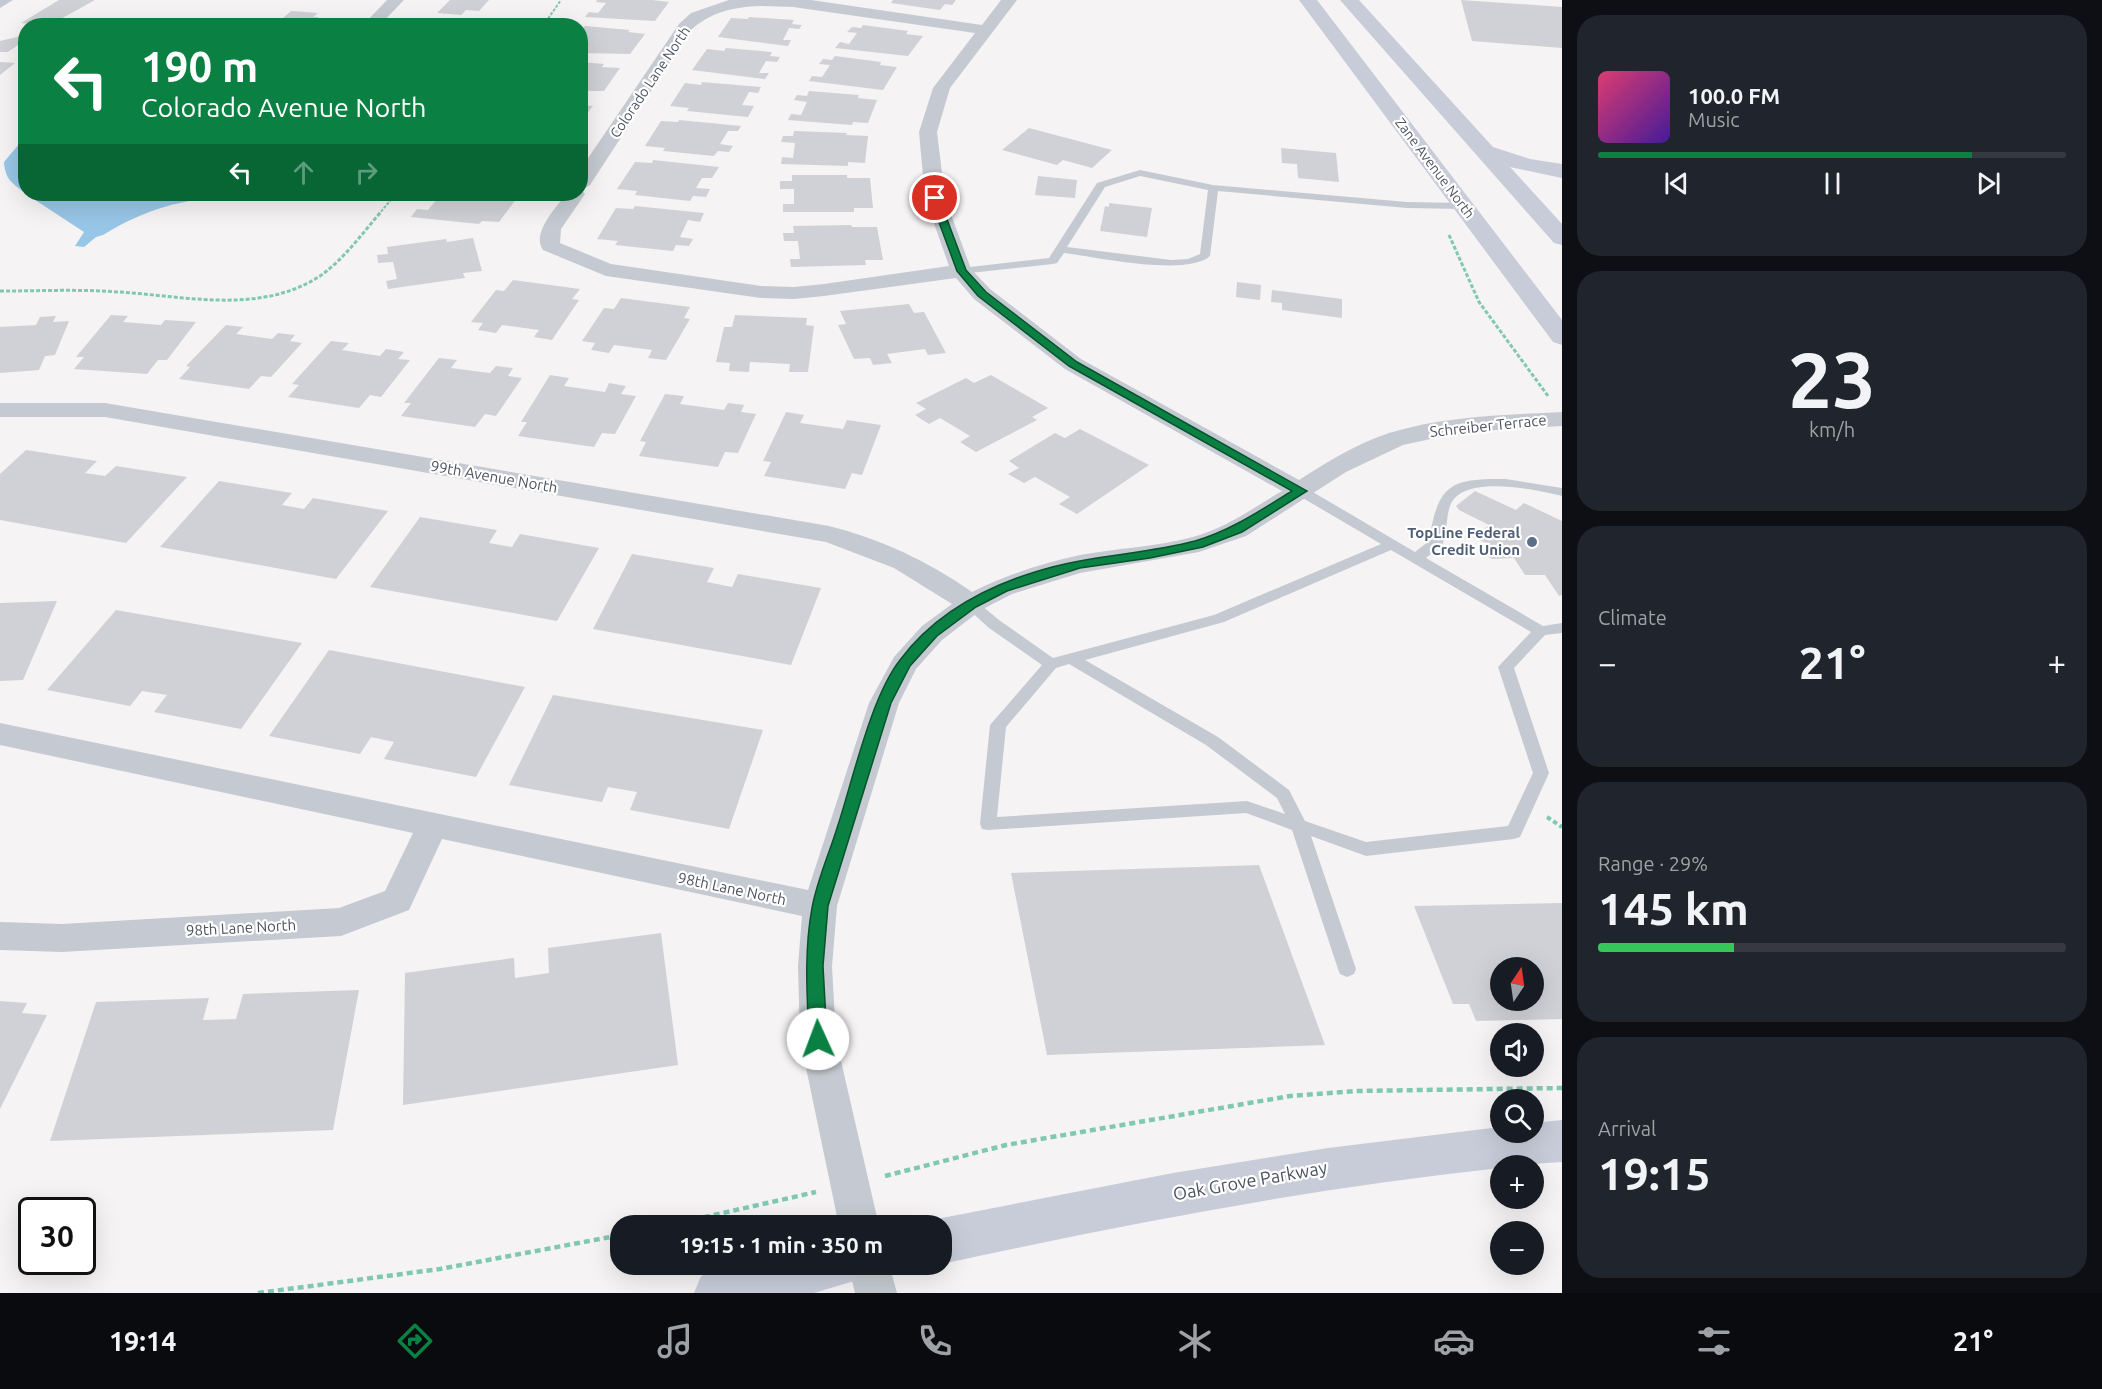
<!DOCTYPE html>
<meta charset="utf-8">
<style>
:root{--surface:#171b24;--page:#20242c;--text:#f1f3f6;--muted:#9ea1a6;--line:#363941;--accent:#0b8043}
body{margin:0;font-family:Ubuntu,sans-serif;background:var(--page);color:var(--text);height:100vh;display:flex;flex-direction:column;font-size:22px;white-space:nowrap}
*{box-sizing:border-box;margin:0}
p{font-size:20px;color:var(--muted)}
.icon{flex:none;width:33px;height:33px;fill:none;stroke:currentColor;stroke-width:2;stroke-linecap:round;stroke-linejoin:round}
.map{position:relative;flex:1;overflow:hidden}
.sheet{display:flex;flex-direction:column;gap:15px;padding:15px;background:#0d0f14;width:540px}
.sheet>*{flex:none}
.top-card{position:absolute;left:18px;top:18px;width:570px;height:183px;border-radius:24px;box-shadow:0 6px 24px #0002;background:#0b8043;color:#fff;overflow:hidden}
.needle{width:39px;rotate:13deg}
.controls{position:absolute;left:1490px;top:957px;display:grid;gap:12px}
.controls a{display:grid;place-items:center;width:54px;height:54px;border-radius:50%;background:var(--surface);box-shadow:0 6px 24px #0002;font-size:30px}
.speed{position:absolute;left:18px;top:1197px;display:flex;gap:12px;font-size:30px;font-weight:700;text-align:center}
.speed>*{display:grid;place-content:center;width:78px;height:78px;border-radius:50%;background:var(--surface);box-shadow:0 6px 24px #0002;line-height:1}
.speed .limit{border:3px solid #111;border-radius:9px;background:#fff;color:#111}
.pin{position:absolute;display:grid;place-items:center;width:51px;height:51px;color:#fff;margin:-26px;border:3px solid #fff;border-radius:50%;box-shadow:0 2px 6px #0007}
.me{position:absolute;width:66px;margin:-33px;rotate:358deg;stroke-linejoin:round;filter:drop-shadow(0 0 4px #0008)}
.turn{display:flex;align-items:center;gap:21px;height:126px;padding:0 24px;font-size:27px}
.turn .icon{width:78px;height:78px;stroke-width:2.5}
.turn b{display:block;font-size:42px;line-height:51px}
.lanes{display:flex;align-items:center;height:57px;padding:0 24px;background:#0003;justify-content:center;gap:30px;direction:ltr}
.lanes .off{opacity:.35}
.big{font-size:45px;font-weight:700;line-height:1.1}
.sheet .card{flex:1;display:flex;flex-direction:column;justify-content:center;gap:9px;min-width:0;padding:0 21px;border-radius:24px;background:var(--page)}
.sheet .dial{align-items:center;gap:0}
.dial b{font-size:78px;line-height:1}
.song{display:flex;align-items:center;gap:18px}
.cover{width:72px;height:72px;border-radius:9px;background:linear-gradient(135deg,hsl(340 70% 55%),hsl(260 70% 35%))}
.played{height:6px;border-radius:3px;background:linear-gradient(90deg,var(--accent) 80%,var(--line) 80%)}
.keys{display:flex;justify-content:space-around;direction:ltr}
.heat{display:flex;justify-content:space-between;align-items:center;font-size:33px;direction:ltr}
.charge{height:9px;border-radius:4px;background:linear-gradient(90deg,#34c759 29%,var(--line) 0)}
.trip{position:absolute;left:610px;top:1215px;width:342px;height:60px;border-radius:24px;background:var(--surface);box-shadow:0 6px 24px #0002;font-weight:700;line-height:60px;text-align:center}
.tabs{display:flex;height:96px;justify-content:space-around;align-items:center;background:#090b0e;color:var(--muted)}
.tabs .icon{width:42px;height:42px}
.tabs .on{color:var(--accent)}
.tabs b{font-size:27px;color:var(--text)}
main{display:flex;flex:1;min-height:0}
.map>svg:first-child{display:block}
</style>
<main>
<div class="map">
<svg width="1562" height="1293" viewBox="0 0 1562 1293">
<rect width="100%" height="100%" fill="#f5f3f3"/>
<path fill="#98c6e6" d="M25,137V193C12,183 5,179 4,162Z
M26,194H231C180,201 147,208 103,235L96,237L84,247L75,246L84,232Z"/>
<path fill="#d0d1d6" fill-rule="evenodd" d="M59,0H95L48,26L21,23Z
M450,0H489L479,11L466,10L461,15L437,13Z
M597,0H652L669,2L655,21L585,17L589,12L598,13L606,3L596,2Z
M893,0H956L952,5L945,4L940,10L891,3Z
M1461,0L1562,7V48L1472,41Z
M291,11L318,13L313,17H319L309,26H274Z
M749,17L794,20L792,24L802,25L799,29L789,28L783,40H791L788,46L718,37L731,18L748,19Z
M435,20L468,23L465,26H429Z
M863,25L908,31L906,34L923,36L908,56L835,48L840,42L849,44L857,33L847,32L852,27L861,28Z
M585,26L630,30L628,32L645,34L630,54L580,53V30Z
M24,32H26V46L18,45L8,52H0V41L17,37Z
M726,48L772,52L770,56L780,57L777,62L766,61L759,73H769L765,79L692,70L707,49L724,51Z
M835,56L881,62L880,65L897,67L883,90L809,81L812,76L822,77L830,65L819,64L823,59L832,60Z
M0,62L15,63L0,75Z
M580,62L604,64L602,67L620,68L604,91H580Z
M702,82L761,87L758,93L749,92L742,105L754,106L748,117L687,111L689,108L670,106L685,83L701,85Z
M809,91L859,95L858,98L877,100L868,123L853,122L852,125L788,120L791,114L801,115L807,102L794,100L797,95L807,96Z
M580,105L593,106L580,122Z
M679,120L741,126L738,131H728L720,144L733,146L729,152L718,151L714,156L663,151L665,148L645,146L661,121L678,122Z
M1029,128L1112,150L1092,168L1063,160L1057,165L1002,150Z
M794,131L847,133L846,135L868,136L865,163L848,162V166L781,164L782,157L793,158L795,143L781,142L783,136H793Z
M1281,148L1336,153L1339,182L1298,178L1297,164L1282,163Z
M653,160L719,167L712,178H702L696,188L710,189L706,197L693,196L690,201L635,195L637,191L617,189L635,162L652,163Z
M792,175H847V178H870L873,208H854V212H783V204H794V189H780V181H792Z
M1038,176L1077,180L1075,198L1035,195Z
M441,194H520L499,222L482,221L479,224L411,217L417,209L428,210Z
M1109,203L1152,208L1147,237L1100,231L1105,206L1109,207Z
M635,206L704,213L700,222L688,220L680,237L693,239L689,246L676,245L673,251L615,245L618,241L597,239L616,208L633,209Z
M851,225L852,227H877L883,260H865L866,265L791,267L790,259H800L798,241H784L783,233H794L793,226Z
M473,238L482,271L463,273L465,278L388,289L386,281L397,279L393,262L378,263L377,255L388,254L387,247L446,239L447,242Z
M513,280L580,289L572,299L579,300L552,340L534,337L539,330L502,325L496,333L478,330L483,323L471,322L496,290L504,291Z
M1237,282L1261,285L1260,300L1236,297Z
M1272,290L1342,299V318L1282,310V303L1271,302Z
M621,298L690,307L684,318L690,319L666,360L648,358L652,350L614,345L609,353L591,350L595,343L582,341L604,308L614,309Z
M909,304L914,313L924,312L946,353L928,355L925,349L887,354L892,363L873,365L870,358L854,359L838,325L846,324L840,311Z
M111,315L128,316L123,322L161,325L165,320L196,322L167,360H158L147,374L74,369L84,357H76Z
M735,315L807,318L806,325L814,326L808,372H789L790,364L750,362L749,372L729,371L730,363L716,362L724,327H732Z
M56,316L53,322L69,321L55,355L45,356L39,370L0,373V327L36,325L40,317Z
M226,325L243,327L236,334L272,339L278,333L295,335L290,341L302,343L271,377L261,376L249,389L179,379L190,367L186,366Z
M331,341L349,343L342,350L380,356L386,349L404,352L398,359L410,360L381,397L370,395L359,408L288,397L299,385L292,384Z
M439,358L457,360L451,368L490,373L496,366L513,368L508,376L522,378L496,416L485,414L475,427L401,416L411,403H404Z
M550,375L569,378L564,386L605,392L609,383L626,386L621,394L636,396L615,434L602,433L594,447L518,436L527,422H521Z
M991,375L1048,408L1032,417L1037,420L976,452L960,442L970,436L940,418L929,424L915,415L926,409L916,403L966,378L974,383Z
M665,394L684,396L680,404L724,410L728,403L744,405L741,412L756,414L738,453L725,452L718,467L639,456L646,442L640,441Z
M786,412L804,415L800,423L843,429L847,420L881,425L862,475L852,473L845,489L764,476L771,462L763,461Z
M1080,429L1149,465L1077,514L1059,504L1070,497L1035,477L1024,483L1008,474L1019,468L1009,461L1055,433L1065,438Z
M26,450L97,461L85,473L105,476L116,466L187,477L126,543L0,520V474Z
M219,481L292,493L282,505L304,509L313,498L388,511L336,579L160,547Z
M1475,491L1516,510L1524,503L1562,521V595L1559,596L1545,575H1525L1514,558L1492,559L1481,553L1490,545L1474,537L1489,525L1459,510L1456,506Z
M420,517L497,530L489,543L512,547L520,534L599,548L557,621L370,587Z
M632,554L714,568L707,582L732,587L738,574L821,588L791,665L593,629Z
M57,601L23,680L0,681V603Z
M116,610L302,643L241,729L154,712L167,695L142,691L130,706L47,690Z
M329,650L525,687L476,777L384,759L394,742L371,737L360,754L269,736Z
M553,695L763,730L729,829L630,810L637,792L608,787L602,802L509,785Z
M1259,865L1325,1045L1047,1055L1011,873Z
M1562,903V1019L1476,1021L1469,1004H1453L1414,906ZM1500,968H1533V1000H1500Z
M661,933L678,1065L403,1105L405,973L514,958L515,978L549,973L548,948Z
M359,990L333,1130L50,1141L96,1002L209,998L203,1020L236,1019L243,994Z
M0,1001L27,1003L22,1013L47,1015L0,1109Z"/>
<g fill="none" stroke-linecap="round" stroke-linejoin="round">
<path stroke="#81c8b3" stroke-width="2" stroke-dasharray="3 1.5" stroke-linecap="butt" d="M543,26L561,0
M378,215L396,194"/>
<path stroke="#81c8b3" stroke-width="3" stroke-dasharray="4 2" stroke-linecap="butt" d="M1449,235L1479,302L1548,396
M0,291C40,291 79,289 119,292C185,296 260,315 320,276C343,260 361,235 380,213"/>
<path stroke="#81c8b3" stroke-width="4" stroke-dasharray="4.5 3" stroke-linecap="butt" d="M1547,817L1562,827"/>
<path stroke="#81c8b3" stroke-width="4.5" stroke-dasharray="6 4" stroke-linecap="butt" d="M885,1176L1006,1145L1290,1096L1355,1091L1562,1088
M665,1226L816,1192
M258,1293L440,1269L621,1235"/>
<path fill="#c5cad2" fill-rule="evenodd" d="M1140,170L1213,185L1407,202L1463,203L1468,206L1463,209L1407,208L1218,191L1210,256C1187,277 1096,257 1064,253L1057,263L1053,264L961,274L956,271L961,268L1049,258L1097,183ZM1140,176L1208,190L1200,254L1188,259L1171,260L1067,247L1105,187Z
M1506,479L1562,488V496C1536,490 1462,473 1450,506C1446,516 1447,540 1441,546C1437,551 1430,554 1426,558L1543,626L1562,623V633L1545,635L1514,668L1549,773L1520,837L1514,839L1366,856L1311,836L1356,969L1354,974L1347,977L1340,974L1338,969L1292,830L1246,813L988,830L982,829L980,824L990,725L1042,665L989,628L966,607L964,604L966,601H976L999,620L1053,658L1214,615L1381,544L1296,494L1294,491L1296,488H1306L1415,552L1429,541C1438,485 1449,478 1506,479ZM1391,550L1531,632L1498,667L1533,773L1508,826L1366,842L1305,821L1289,790L1218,737L1085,660L1224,622ZM1069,664L1206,745L1277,798L1285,814L1247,801L997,817L1006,727L1056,668Z"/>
<path fill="#c5cad2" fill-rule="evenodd" d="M0,0H13L0,8Z
M387,0H404L379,26H362Z
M729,0H811L982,25L1001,0H1017L950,88L937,132L945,198L971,269L990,289L1081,359L1299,480C1327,462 1358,443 1389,433C1445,416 1504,415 1562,412V426L1463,432L1403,445L1346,472L1246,536L1199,552L1080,573L1012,594L981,610L942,640L916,669L899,703L837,906L832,966L836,1039L879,1226H839L800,1039L798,966L802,916L442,839L409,910L341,936L62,952L0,950V922L62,924L339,908L385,891L413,833L0,745V723L808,890L869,703L894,657L922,626L952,604L894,568L826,542L105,417H0V403H105L829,526C881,539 928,561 972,592C1006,575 1043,563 1080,555C1118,548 1156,547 1193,537C1226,528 1253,508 1282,491L1065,369L974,299L956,278L824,296L794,299L761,298L606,276L543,250C531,233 556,208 566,194H580V170L679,24L691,13ZM760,6L793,7L975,33L933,88L919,132L925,198L949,266L824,284L794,287L761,286L611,264L560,243L561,229L585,194L582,190L590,185L691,30C711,12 733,7 760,6Z
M848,1264H889L897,1293H855Z"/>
<path fill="#c8ccd9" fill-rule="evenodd" d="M1299,0H1317L1562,320V345L1553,342Z
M1340,0H1359L1493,147L1530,159L1562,164V178L1510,167L1562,224V245L1554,243Z
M1562,1120V1162L1500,1166V1168C1312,1188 1126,1224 942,1264V1226H925L942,1218L1173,1173L1328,1148L1500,1127V1132H1533V1123Z
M737,1264H861L854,1281L814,1293H694L701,1276Z"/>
</g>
<path fill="#0b8043" stroke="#07532c" stroke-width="1.5" d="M935,195L939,198L966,270L986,292L1077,362L1307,491L1242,532L1203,547L1150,558L1080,568L1007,591L976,607L937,636L910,666L891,703L828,906L823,966L827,1039L824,1044L818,1047L812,1044L809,1039C807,995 804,951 812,908C817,880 830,852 838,825C853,779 871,697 900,660C933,616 983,588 1035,572C1087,555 1142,555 1195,541C1230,531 1261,510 1292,491L1069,366L978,296L957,271L930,198Z"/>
<circle fill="#5c6f8a" stroke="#fff" stroke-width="2" cx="1532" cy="542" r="6"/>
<g text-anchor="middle" stroke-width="4.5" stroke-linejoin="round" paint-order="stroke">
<g font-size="14" fill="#4c525f" stroke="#fff">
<text transform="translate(650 82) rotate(-56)" y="5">Colorado Lane North</text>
<text transform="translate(1435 168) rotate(53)" y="5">Zane Avenue North</text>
</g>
<g font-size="15" fill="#4c525f" stroke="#fff">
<text transform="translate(1488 426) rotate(-6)" y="5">Schreiber Terrace</text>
<text transform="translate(494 477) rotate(10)" y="5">99th Avenue North</text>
<text transform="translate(732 889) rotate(12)" y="5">98th Lane North</text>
<text transform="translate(241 928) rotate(-3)" y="5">98th Lane North</text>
</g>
<g font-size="15" font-weight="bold" fill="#4e5e75" stroke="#fff" text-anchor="end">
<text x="1520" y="538">TopLine Federal<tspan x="1520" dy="17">Credit Union</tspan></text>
</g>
<g font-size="18" fill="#4c525f" stroke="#fff">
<text transform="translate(1250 1181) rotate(-10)" y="6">Oak Grove Parkway</text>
</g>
</g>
</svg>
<div class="controls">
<a><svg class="needle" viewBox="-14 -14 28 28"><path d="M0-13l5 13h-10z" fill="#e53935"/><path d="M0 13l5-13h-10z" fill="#9ea1a6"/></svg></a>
<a><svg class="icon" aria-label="sound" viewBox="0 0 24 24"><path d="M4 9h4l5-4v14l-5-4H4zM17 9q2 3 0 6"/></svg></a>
<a><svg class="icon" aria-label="search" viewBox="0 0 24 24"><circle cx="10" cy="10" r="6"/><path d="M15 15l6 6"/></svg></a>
<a>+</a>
<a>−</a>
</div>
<div class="speed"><div class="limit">30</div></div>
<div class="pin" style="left:935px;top:198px;background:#d93025"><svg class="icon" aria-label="arrive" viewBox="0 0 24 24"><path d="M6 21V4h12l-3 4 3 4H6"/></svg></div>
<svg class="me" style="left:818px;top:1039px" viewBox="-20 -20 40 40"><circle r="19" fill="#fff"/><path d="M0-13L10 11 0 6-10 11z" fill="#0b8043"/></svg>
<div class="trip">19:15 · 1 min · 350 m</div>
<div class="top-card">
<div class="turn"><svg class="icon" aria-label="left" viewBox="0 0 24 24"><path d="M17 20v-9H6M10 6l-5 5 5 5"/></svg><div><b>190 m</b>Colorado Avenue North</div></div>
<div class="lanes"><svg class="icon" aria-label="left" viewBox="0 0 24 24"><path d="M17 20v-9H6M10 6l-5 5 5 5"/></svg><svg class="icon off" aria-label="ahead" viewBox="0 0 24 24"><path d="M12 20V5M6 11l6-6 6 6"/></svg><svg class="icon off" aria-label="right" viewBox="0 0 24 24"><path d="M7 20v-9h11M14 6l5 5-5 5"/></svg></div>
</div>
</div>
<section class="sheet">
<div class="card">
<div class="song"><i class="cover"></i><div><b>100.0 FM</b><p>Music</p></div></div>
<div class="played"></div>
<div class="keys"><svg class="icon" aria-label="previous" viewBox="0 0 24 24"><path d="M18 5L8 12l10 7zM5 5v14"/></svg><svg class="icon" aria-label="pause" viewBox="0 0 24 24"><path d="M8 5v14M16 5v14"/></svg><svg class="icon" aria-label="next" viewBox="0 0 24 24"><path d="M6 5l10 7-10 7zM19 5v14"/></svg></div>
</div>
<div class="card dial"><b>23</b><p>km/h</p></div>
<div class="card"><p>Climate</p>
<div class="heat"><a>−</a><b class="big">21°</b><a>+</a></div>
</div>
<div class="card"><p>Range · 29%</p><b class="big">145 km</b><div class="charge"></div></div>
<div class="card"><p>Arrival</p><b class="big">19:15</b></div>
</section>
</main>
<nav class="tabs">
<b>19:14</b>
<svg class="icon on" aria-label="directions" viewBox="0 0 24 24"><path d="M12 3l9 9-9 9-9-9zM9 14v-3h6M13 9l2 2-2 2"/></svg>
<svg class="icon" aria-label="music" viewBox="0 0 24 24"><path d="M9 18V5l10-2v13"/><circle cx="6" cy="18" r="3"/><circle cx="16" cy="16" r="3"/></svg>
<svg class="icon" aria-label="phone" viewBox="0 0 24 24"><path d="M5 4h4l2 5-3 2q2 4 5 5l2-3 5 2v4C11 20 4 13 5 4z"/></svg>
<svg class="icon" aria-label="climate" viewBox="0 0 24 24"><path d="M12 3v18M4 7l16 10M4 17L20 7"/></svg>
<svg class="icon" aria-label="car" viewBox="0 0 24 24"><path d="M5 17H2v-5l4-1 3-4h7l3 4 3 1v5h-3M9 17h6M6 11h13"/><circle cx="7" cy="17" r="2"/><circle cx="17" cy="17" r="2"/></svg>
<svg class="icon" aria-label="filters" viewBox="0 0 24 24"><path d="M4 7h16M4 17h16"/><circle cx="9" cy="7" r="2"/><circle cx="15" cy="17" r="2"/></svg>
<b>21°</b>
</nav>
